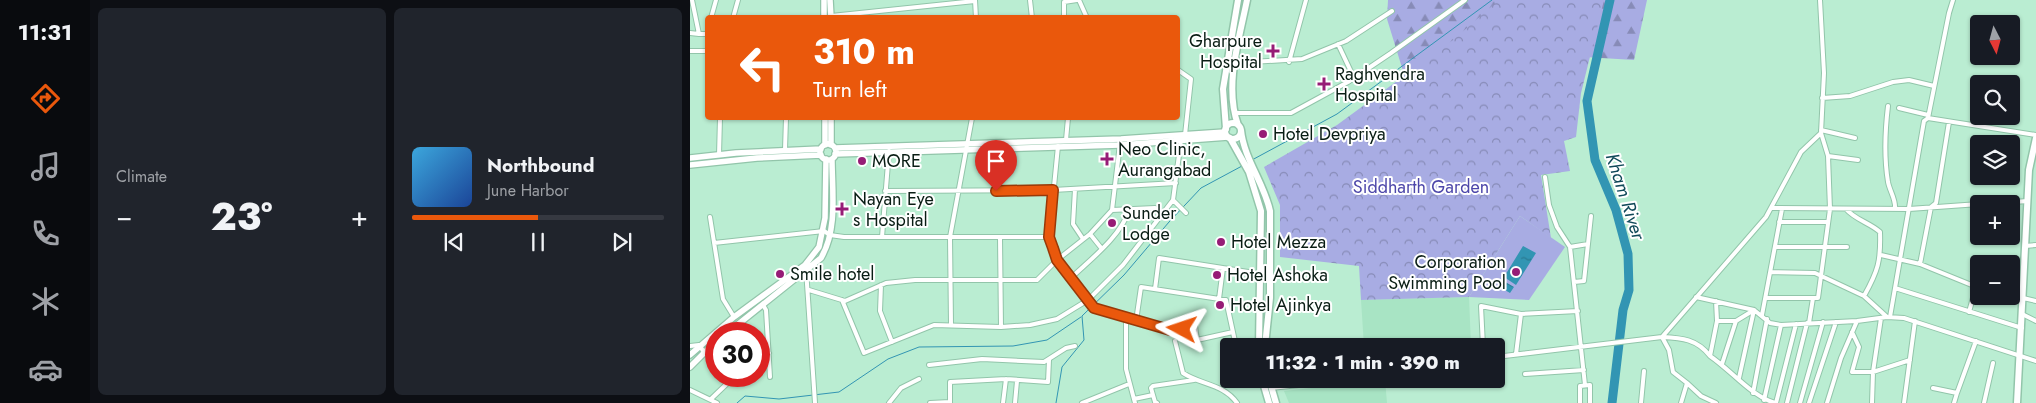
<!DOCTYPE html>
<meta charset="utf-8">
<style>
:root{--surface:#171b24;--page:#20242c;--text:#f1f3f6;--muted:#9ea1a6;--line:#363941;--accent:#ea580c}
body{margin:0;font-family:Jost,sans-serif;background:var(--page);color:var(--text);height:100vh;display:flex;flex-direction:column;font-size:19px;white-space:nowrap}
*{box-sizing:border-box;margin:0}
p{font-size:16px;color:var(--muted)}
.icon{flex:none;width:28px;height:28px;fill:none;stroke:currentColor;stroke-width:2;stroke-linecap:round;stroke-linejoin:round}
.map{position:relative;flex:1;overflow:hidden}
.details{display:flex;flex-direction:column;gap:8px;padding:8px;background:#0d0f14;width:600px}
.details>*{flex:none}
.top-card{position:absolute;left:15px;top:15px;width:475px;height:105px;border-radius:5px;box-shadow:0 1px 4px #0004;background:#ea580c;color:#fff;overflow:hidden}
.needle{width:32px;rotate:174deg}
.fabs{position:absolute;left:1280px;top:15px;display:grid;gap:10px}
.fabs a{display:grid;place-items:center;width:50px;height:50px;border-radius:5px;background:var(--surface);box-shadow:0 1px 4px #0004;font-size:25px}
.speed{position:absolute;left:15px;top:322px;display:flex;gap:10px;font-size:25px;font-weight:700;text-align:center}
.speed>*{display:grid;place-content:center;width:65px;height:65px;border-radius:50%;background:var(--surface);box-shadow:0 1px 4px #0004;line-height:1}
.speed .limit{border:8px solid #d22;background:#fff;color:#111}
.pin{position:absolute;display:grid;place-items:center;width:42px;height:42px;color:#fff;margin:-51px -21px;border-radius:50% 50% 50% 0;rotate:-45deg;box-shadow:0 0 5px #0007}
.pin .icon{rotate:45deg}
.me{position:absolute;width:55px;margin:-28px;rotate:275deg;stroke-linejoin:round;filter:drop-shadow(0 0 4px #0008)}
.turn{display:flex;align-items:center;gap:18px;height:105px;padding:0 25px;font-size:22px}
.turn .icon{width:65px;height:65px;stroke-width:2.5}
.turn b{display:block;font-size:35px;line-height:42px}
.big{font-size:38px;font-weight:800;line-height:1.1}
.details .widget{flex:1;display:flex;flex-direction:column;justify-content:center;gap:8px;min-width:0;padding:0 18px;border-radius:8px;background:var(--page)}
.song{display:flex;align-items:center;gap:15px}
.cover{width:60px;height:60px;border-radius:8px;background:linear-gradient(135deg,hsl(200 70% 55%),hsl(220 70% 35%))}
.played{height:5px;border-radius:2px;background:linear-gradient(90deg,var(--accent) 50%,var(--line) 50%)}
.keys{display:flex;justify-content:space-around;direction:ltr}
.heat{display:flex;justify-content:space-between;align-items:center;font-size:28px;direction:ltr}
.details .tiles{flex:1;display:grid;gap:8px;grid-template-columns:repeat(2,1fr)}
.trip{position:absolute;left:530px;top:338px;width:285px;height:50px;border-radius:5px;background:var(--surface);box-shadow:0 1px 4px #0004;font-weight:800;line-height:50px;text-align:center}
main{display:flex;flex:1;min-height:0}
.dock{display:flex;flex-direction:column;width:90px;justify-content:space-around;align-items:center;background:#090b0e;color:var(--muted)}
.dock .icon{width:35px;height:35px}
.dock .active{color:var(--accent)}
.dock b{font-size:22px;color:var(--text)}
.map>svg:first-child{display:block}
</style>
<main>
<nav class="dock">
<b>11:31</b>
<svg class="icon active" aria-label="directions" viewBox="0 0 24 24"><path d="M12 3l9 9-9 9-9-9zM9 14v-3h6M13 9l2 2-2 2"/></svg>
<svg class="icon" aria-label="music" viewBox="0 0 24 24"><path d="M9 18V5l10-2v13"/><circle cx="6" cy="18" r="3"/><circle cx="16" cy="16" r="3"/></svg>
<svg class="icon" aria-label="phone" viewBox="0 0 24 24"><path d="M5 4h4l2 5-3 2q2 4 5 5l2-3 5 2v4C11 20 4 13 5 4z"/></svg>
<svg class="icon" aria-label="climate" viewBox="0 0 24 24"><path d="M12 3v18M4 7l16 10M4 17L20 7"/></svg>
<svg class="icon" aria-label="car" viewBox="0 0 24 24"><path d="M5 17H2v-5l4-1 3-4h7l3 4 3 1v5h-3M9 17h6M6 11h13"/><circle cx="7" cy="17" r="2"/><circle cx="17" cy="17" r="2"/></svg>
</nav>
<section class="details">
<div class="tiles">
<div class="widget"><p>Climate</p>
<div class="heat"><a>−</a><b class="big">23°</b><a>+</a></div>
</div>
<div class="widget">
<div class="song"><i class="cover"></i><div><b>Northbound</b><p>June Harbor</p></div></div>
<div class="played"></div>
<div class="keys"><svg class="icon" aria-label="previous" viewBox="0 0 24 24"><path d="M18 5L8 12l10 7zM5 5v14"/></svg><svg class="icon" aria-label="pause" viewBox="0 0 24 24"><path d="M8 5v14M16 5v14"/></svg><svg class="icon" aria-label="next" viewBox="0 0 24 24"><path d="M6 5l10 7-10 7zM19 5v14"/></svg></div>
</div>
</div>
</section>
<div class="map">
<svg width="1346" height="403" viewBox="0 0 1346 403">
<defs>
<pattern id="forest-firs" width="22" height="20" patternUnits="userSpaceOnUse" patternTransform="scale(1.25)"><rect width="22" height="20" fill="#a8ace3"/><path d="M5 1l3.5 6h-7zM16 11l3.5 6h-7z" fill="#878bb7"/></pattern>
<pattern id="park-crowns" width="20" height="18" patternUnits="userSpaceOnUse" patternTransform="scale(1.25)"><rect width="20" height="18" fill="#a8ace3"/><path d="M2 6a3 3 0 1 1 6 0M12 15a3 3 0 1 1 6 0" fill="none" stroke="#878bb7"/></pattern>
<pattern id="water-ripples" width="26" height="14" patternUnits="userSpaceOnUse" patternTransform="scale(1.25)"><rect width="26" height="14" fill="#3295b3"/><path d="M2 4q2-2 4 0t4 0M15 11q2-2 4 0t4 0" fill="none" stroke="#297990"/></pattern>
</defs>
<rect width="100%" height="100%" fill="#baedd2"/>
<path fill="#a8e4c4" d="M779,297L781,346H674L671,300Z
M695,380L697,403H599L594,391Z"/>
<path fill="url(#forest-firs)" d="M698,0H818L717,84L697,19Z
M908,0H957L944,60L895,57Z"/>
<path fill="url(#park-crowns)" d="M809,0H914L891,93L886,137L874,141L880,171L851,175L861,238L830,216L779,297L671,300L669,266L590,257V205L574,167L647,125L763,40Z"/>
<path fill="#a8ace3" d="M830,216L875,247L839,300L779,297Z"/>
<path fill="url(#water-ripples)" d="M833,246L846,253L826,285L814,277Z
M812,280L824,287L820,293L808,286Z"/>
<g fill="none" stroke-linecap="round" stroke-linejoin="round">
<path stroke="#3295b3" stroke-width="1" d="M562,160L647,114L802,0
M47,403L55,396L89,399L149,392L198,359L229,347L323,346L357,340L391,317
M366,403L372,367L394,340L392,316L434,275L479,222L511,188L552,166"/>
<path stroke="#3295b3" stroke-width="9" d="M920,0L897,101L905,160L926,210L938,254L939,290L933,310L922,403"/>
<g stroke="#92c5aa" stroke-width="6">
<path id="street" d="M2,0L9,34H18
M285,0L286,18
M340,0L342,18
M389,0L397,18
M1263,0L1259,13L1238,118L1346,135
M141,16L285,1
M21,18L26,0
M43,18L48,0
M374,18V2L387,0
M0,33L9,34
M648,44L664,78
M0,51H18
M599,62L616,0
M545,63L612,59L656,41L702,11
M488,70L501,79L495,135
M1132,98L1160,96L1203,82L1219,80L1244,86
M1198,106C1195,131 1194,158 1198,182C1200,192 1206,199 1205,209
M1209,108L1238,115
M544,113H601L658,82L701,53L775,0
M1131,130L1165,138
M376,140L378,118
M368,146L359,237L367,260L404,308L446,321L451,287L536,300L546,346
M95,150L96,118
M29,155L30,118
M1138,156L1168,160
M855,177L859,205L867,227L880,247L895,385
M385,189L383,224L393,239
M195,191L363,190L486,183
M483,200L496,213
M1296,204L1338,201
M1081,208L1219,209L1289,204
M1156,209C1164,219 1180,223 1190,232C1191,261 1188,271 1174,296
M422,210L465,208L473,213
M20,217L33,299L44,317
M1089,222H1138
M400,234L412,249
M192,237L199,151
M310,237L311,327
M24,243L134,231L140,235L154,237H359
M1335,246L1346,245
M880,247L898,244
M1085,247H1157
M1191,255L1230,264L1289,288
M1230,264L1241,207L1246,203L1259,122
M116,269L125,403
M1080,272L1125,273L1174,296L1197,317
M381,278C403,257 429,238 440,209
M884,282L894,281L901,216
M191,285L190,311L202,342
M1205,288L1332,328
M465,289L469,258L571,274
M119,290L155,301L196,283L225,280H347L367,260L400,234L422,210L430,144
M1318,296L1333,300
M1006,297L1064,310L1080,323L1091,325L1167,321L1197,317L1214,318L1346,361
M1076,298H1128L1140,209L1138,156L1131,133L1134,73L1130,0
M1333,298L1346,301
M529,299L533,268
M152,300L174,353L244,325L311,327L340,325L367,319L398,300L433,265L483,200L491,140
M1026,301L1027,321L1020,356C1042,371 1061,396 1085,403
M73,305L76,310L80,377
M1279,312L1286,287
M1332,314L1346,321
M1072,315L1092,209
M1200,317L1234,121L1238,118
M436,318V369L445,403
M446,321L480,330L505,326L507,340L543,332
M1027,321H1046
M1119,323L1123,298
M261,324L260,237L282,118
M1162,332L1169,347L1162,372H1183L1220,360
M972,337L979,350L983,372L997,383L991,403
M972,337C992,338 1007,339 1020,356
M485,341L493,373C511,385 534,384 547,403
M0,346L9,345L14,352
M793,346L791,306L831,314
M826,354L831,314L888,311
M806,357L972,337L1076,217L1111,152L1131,133
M69,360L79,353
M1032,364L1046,321L1064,310
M239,365L292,359L354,362L376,348L385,346
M835,374L894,370
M1049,378L1064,310
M557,379H569
M997,383L1011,396L1026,403
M581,388L664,379
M1243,388L1267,393L1264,403
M0,390L27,403
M1063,393L1077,319
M1267,393L1286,341
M21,399L45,376
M444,399L463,395
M1074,400L1091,325
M199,403L211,388L229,379
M240,403L260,402
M260,403V382L316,379L358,382L359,360
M313,403L316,379
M325,403L327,381
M392,403L439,384
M467,403L465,402L461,388L463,386L504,380
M890,403V386L900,385V403
M951,403L954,371
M1086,403L1106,324
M1097,403L1117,323
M1110,403L1133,322
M1119,403L1146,322
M1137,403L1151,358L1167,321
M1182,403L1183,372L1191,318
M1214,403L1225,321
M1294,403L1303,363"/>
</g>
<g stroke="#92c5aa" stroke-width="8">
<path id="secondary" d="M134,0V18
M140,0L141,18
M135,118V145
M141,118V145
M130 152a8 8 0 1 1 16 0a8 8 0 1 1-16 0Z
M145,148L431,139L535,132
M145,154L430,145L538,137
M0,158L46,153L131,149
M0,165L67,158L131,155
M36,334L131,258C148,229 142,191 142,159
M0,355L44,317L115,265L129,247L135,218L136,159
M0,367L26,341"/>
</g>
<g stroke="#92c5aa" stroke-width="9">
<path id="primary" d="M535 131a8 8 0 1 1 16 0a8 8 0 1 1-16 0Z
M548,125C534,86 549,40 557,0
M536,129L533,89L548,0
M551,130C554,159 574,183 580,211V298L575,346
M540,138L559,172L571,211L569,346
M572,379L579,403
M579,379L586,403
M1327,403L1339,170L1346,138"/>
</g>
<use href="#street" stroke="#fff" stroke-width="4"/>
<use href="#secondary" stroke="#fff" stroke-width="5.5"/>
<use href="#primary" stroke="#fff" stroke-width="6"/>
</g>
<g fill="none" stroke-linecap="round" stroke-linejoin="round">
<g stroke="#983908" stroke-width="12">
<path id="route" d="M306,191L363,190L359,237L363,248L367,260L404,308L480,330L492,329"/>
</g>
<use href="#route" stroke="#ea580c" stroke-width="9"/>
</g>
<g fill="#961c76" stroke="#fff" stroke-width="2">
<path d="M580.5 43.5h5v5h5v5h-5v5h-5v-5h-5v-5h5z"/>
<path d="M631.5 76.5h5v5h5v5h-5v5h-5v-5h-5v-5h5z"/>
<circle cx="573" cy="134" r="5"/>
<path d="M414.5 151.5h5v5h5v5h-5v5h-5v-5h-5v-5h5z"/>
<circle cx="172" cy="161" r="5"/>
<path d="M149.5 201.5h5v5h5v5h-5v5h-5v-5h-5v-5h5z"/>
<circle cx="422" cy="223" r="5"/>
<circle cx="531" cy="242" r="5"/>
<circle cx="826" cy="272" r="5"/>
<circle cx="90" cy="274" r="5"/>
<circle cx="527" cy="275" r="5"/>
<circle cx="530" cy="305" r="5"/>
</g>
<g text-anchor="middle" stroke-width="4" stroke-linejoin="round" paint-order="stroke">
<g font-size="18" fill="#091d14" stroke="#fff" text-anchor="start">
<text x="572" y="47" text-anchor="end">Gharpure<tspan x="572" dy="21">Hospital</tspan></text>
<text x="645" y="80">Raghvendra<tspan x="645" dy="21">Hospital</tspan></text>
<text x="583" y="140">Hotel Devpriya</text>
<text x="428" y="155">Neo Clinic,<tspan x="428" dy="21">Aurangabad</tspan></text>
<text x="182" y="167">MORE</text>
<text x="163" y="205">Nayan Eye<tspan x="163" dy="21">s Hospital</tspan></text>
<text x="432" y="219">Sunder<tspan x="432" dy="21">Lodge</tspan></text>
<text x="541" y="248">Hotel Mezza</text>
<text x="816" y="268" text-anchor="end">Corporation<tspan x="816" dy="21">Swimming Pool</tspan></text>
<text x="100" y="280">Smile hotel</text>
<text x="537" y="281">Hotel Ashoka</text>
<text x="540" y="311">Hotel Ajinkya</text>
</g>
<g font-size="18" fill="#4d47aa" stroke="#fff">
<text x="731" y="193">Siddharth Garden</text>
</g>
<g font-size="19" font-style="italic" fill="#104959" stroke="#fff">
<text transform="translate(936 196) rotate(72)" y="7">Kham River</text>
</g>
</g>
</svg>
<div class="fabs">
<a><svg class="needle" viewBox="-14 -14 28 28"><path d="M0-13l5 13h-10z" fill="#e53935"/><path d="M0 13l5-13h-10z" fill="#9ea1a6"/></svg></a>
<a><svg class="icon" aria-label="search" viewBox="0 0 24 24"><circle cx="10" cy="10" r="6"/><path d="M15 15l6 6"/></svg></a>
<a><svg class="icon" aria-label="layers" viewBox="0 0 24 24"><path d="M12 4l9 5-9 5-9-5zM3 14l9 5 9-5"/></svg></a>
<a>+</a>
<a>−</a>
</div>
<div class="speed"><div class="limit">30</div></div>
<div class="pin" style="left:306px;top:191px;background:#d93025"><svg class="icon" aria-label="arrive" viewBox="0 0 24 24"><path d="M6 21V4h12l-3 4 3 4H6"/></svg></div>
<svg class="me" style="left:492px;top:329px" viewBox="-20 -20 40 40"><path d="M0-17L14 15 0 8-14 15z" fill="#ea580c" stroke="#fff" stroke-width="4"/></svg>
<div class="trip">11:32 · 1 min · 390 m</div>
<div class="top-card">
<div class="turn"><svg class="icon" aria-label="left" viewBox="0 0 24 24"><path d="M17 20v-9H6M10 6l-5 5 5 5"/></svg><div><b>310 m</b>Turn left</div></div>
</div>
</div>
</main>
